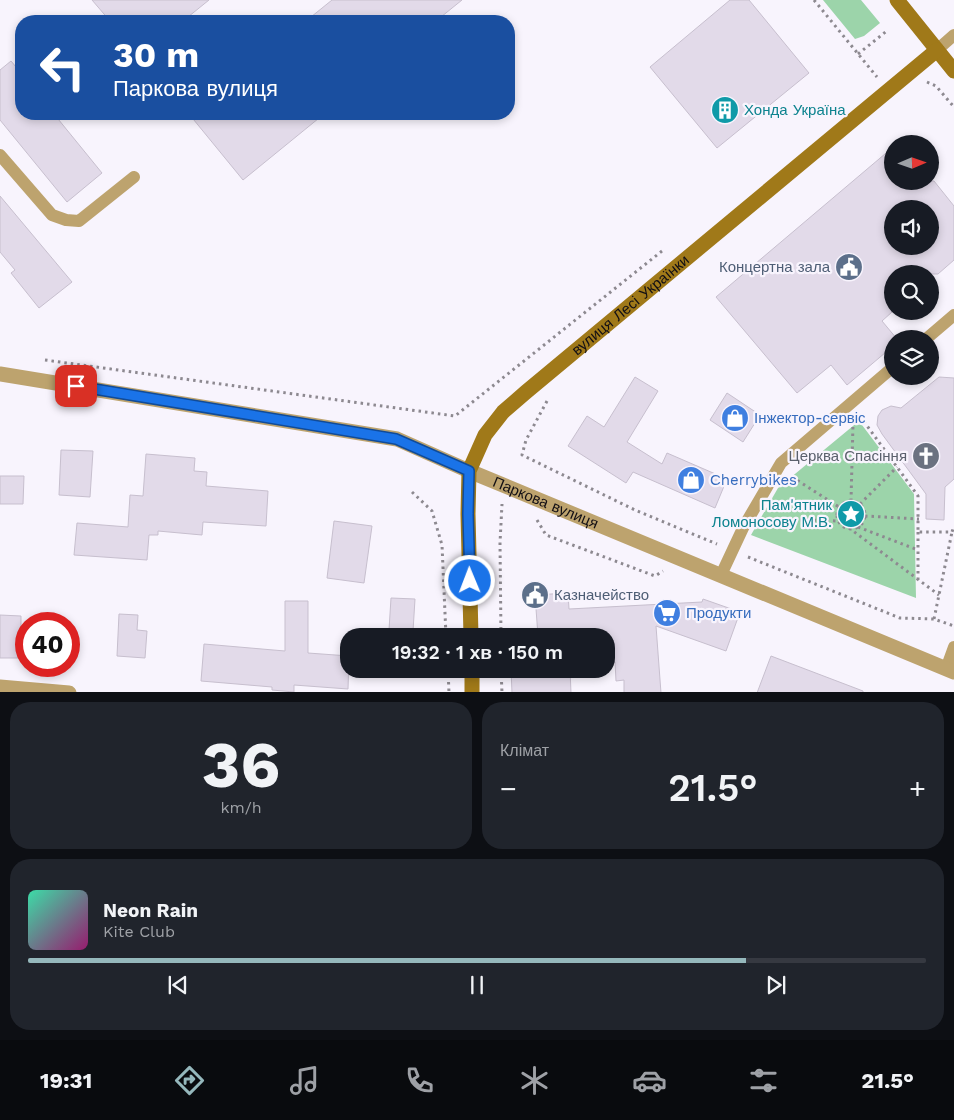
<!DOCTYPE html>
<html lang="uk">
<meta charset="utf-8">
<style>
:root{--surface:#171b24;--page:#20242c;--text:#f1f3f6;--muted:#9ea1a6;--line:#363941;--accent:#95b8bc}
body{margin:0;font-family:"Work Sans",sans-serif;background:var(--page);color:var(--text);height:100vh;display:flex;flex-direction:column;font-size:19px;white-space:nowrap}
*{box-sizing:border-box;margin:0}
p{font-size:16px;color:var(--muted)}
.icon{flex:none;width:28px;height:28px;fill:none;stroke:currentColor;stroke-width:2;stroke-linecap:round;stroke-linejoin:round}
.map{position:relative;height:692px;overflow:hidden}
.side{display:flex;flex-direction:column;gap:10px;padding:10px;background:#0d0f14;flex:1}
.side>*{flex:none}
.top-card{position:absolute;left:15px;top:15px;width:500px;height:105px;border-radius:20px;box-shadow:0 2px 8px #0003;background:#1a4fa0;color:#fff;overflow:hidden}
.needle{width:32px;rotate:88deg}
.buttons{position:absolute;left:884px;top:135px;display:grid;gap:10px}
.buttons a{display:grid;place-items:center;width:55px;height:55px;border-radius:50%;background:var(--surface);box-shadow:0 2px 8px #0003;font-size:25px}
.speed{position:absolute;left:15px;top:612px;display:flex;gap:10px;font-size:25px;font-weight:700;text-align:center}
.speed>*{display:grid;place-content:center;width:65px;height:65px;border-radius:50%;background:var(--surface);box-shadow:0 2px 8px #0003;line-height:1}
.speed .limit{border:8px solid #d22;background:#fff;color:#111}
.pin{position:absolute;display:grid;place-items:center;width:42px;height:42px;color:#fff;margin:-21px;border-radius:10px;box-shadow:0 2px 8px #0006}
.me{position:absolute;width:55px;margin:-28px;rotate:359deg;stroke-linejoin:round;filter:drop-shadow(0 0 4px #0008)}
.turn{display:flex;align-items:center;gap:18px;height:105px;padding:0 15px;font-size:22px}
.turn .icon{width:65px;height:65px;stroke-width:2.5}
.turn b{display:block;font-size:35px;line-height:42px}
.big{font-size:38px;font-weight:600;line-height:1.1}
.side .card{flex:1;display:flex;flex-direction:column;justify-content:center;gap:8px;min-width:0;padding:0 18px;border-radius:20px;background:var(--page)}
.side .dial{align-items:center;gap:0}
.dial b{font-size:65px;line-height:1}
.song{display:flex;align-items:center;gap:15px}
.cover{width:60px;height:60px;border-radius:8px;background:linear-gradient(135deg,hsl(160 70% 55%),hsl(320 70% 35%))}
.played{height:5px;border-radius:2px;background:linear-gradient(90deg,var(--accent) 80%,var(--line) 80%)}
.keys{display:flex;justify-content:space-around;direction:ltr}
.heat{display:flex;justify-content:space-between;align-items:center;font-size:28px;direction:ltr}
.side .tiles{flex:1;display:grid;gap:10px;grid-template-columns:1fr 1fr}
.card:last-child{grid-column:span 2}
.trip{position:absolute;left:340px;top:628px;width:275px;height:50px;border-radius:20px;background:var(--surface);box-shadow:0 2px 8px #0003;font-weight:600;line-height:50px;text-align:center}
.dock{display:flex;height:80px;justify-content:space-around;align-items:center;background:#090b0e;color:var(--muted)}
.dock .icon{width:35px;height:35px}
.dock .selected{color:var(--accent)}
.dock b{font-size:22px;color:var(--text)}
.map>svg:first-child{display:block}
</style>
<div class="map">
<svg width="954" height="693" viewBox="0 0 954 693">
<rect width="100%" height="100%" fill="#f8f4fd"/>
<path fill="#9cd4aa" d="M823,0H861L880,23L864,36L855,39Z
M859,421L914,494L916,598L751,535L778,488Z"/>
<path fill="#e2dae9" stroke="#c7bfce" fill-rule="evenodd" d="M92,0H209L183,21H110Z
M332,0H462L436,21H306Z
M730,0H749L809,73L717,148L650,67Z
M11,61L21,73V114H54L102,173L67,202L0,120V70Z
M189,114H324L243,180Z
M892,148V181H934L954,206V260L938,274H892V312L882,321L897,339H892V347L847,385L831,365L797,393L716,297ZM892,209H930V246H892Z
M0,196L72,282L39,308L11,273L15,270L0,252Z
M635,377L658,391L627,442L662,464L667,453L727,479L715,508L633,472L626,483L568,446L587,416L604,427Z
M939,377L954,378V479L945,487L944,520L926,519V494L882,434L877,425L878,416L882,410L891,406L901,408Z
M727,393L760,415L743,442L710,420Z
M61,450L93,451L90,497L59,495Z
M146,454L195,458L194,471L207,472L206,486L268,491L266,526L203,522L202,535L158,531V535H149L147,560L74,555L77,523L128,527L130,495L143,496Z
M0,476H24L23,504H0Z
M334,521L372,526L364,583L327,578Z
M568,593L569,609L702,602L703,599L740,612L726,651L656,626L661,693H624V680L616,681L615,662H606V636H538L535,595Z
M391,598L415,599L413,631L389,630Z
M285,601H308V653L349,656L348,689L294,685V692L272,690V687L201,681L204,644L285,651Z
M119,614L138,615L137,630L147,631L145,658L117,656Z
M0,615L21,616V658H0Z
M771,656L863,691V693H757Z
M511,669H570L571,693H512Z"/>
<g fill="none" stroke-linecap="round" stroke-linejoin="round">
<path stroke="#8d8990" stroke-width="3" stroke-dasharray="2.5 4" stroke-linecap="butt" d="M814,0L877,77
M858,54L888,30
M927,82L936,86L954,107
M45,360L455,416L662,251
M547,401L526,440L522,455L635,510L717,544
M860,416L918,496V532H952L954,526
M792,477L839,507
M412,492L432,511L442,545L446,636
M851,501L853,424
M837 515a14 14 0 1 1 28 0a14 14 0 1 1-28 0Z
M860,504L897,467
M865,516L919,519
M768,519L838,521
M537,520L546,535L655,576L663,571
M858,527L918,550
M849,528L939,595
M748,557L900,618L934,619L954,626
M918,580V532
M934,619L952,532
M501,636L500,543L502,504
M448,669L449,693
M501,669L502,693"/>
<path stroke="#bda36e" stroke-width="12" d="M937,50L954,35
M0,155L52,215L66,220L79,221L134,177
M926,339L954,315
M721,575L743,528L781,463L892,368
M946,669L954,647"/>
<g stroke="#bda36e" stroke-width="15">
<path id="s1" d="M0,374L397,439L469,471L954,672"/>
<path d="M0,687L69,693"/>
</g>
<g stroke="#a07919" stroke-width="15">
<path d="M897,0L954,71"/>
<path id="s2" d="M471,636L468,514L469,471L485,435L503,412L526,392L937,50"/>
<path d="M472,669V693"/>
</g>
</g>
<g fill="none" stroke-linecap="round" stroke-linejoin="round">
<g stroke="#114b97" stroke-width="12">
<path id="route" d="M76,386L396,439L469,471L468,514L470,581"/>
</g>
<use href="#route" stroke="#1a73e8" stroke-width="9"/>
</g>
<defs>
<g id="building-disc" transform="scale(1.4375)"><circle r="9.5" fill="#0f9aa8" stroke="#f8f4fd"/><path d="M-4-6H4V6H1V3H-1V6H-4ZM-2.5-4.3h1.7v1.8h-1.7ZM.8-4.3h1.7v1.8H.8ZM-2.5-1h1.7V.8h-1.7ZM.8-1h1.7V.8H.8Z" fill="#fff"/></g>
<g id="civic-disc" transform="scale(1.4375)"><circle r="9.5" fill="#5c6f8a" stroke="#f8f4fd"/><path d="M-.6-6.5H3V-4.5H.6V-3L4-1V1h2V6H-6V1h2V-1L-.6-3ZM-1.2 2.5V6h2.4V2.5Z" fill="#fff"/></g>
<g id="shop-disc" transform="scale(1.4375)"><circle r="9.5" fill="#3f7fe0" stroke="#f8f4fd"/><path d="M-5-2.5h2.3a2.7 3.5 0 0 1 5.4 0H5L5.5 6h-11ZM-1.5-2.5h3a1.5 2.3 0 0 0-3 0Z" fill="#fff"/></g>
<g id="church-disc" transform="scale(1.4375)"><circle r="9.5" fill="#6b7280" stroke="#f8f4fd"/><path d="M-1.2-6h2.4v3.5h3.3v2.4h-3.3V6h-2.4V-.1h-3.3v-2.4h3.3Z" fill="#fff"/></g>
<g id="sight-disc" transform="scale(1.4375)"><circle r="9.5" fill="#0f9aa8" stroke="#f8f4fd"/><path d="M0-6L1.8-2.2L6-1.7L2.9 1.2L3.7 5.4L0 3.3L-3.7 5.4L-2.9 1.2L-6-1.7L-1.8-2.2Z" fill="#fff"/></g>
<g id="supermarket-disc" transform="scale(1.4375)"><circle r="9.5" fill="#3f7fe0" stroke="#f8f4fd"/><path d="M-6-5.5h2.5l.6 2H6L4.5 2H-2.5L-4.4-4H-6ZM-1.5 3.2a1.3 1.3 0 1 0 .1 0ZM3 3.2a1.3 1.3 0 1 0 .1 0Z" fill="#fff"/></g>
</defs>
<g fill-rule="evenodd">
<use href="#building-disc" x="725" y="110"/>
<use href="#civic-disc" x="849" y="267"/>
<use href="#shop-disc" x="735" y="418"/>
<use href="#church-disc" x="926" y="456"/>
<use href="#shop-disc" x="691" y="480"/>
<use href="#sight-disc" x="851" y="514"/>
<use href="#civic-disc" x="535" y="595"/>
<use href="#supermarket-disc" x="667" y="613"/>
</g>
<g text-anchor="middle" stroke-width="4.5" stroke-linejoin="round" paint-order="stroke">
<g font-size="15" fill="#0d838f" stroke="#f8f4fd" text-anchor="start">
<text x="744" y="115">Хонда Україна</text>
<text x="832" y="510" text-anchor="end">Пам'ятник<tspan x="832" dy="17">Ломоносову М.В.</tspan></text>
</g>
<g font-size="15" fill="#4e5e75" stroke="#f8f4fd" text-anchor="end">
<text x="830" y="272">Концертна зала</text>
<text x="554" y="600" text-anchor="start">Казначейство</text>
</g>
<g font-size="15" fill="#120f14" stroke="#f8f4fd">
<text dy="5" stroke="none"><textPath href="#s2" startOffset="400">вулиця Лесі Українки</textPath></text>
<text dy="5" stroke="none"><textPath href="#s1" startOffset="564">Паркова вулиця</textPath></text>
</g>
<g font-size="15" fill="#366cbe" stroke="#f8f4fd" text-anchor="start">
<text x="754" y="423">Інжектор-сервіс</text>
<text x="710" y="485">Сherrybikes</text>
<text x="686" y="618">Продукти</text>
</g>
<g font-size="15" fill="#5b616d" stroke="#f8f4fd" text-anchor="end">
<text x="907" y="461">Церква Спасіння</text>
</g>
</g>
</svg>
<div class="buttons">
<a><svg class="needle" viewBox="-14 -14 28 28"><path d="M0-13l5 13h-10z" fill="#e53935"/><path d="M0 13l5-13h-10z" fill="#9ea1a6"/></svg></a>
<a><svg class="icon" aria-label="sound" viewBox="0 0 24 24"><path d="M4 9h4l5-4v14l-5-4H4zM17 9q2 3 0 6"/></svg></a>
<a><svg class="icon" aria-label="search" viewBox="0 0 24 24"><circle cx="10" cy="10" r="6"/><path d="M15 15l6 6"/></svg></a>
<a><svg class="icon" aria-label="layers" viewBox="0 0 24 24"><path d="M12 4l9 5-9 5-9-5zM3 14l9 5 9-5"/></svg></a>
</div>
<div class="speed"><div class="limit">40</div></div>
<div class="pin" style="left:76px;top:386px;background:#d93025"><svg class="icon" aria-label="arrive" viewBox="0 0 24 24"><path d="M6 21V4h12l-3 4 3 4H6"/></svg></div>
<svg class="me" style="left:470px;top:581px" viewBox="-20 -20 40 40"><circle r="17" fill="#1a73e8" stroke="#fff" stroke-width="3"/><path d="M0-11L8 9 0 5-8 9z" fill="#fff"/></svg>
<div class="trip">19:32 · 1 хв · 150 m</div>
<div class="top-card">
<div class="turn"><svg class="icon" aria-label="left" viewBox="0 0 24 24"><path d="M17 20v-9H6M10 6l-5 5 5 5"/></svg><div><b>30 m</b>Паркова вулиця</div></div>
</div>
</div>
<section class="side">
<div class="tiles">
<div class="card dial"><b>36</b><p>km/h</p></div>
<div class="card"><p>Клімат</p>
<div class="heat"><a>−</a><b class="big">21.5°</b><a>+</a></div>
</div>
<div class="card">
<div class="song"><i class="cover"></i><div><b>Neon Rain</b><p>Kite Club</p></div></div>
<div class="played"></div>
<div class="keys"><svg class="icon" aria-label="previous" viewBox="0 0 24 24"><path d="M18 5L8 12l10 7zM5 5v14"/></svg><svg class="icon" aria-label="pause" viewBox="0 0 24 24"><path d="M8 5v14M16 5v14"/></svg><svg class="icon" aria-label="next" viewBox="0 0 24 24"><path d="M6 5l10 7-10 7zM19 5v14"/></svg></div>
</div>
</div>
</section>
<nav class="dock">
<b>19:31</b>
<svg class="icon selected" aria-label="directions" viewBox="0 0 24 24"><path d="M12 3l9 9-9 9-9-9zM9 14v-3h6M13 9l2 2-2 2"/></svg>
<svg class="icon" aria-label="music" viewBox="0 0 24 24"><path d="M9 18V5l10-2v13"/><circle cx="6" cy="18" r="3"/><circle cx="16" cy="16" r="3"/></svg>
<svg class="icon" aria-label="phone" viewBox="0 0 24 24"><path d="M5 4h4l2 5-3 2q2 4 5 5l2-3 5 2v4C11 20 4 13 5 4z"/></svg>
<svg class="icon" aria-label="climate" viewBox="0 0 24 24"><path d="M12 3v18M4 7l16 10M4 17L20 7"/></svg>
<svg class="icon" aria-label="car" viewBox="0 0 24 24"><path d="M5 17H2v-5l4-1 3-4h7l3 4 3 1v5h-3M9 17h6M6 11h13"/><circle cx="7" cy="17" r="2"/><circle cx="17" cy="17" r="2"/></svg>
<svg class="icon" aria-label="filters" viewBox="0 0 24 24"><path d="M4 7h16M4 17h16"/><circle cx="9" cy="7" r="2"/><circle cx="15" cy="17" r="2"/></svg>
<b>21.5°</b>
</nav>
